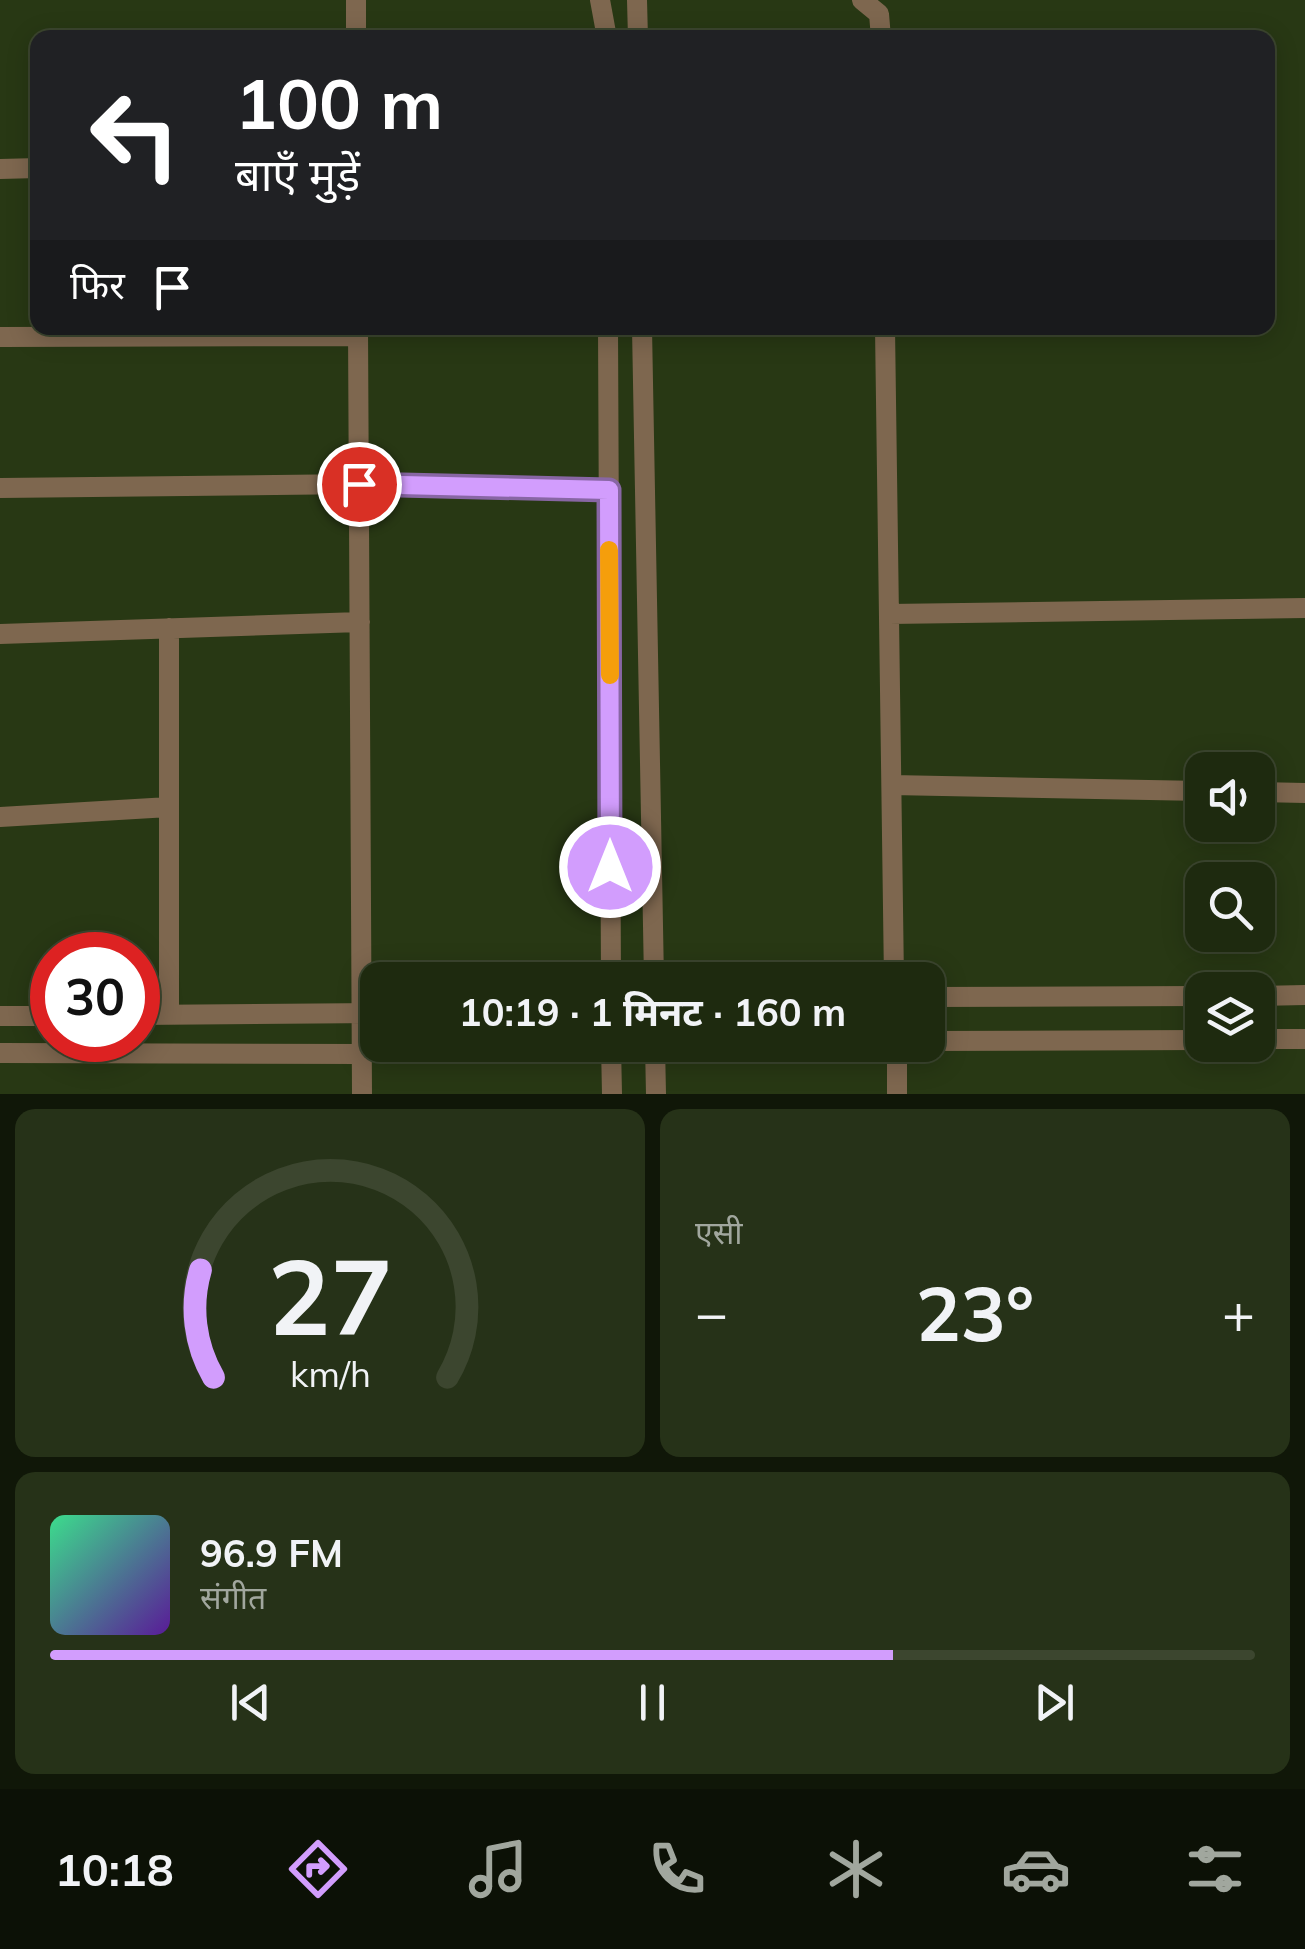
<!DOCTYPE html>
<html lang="hi">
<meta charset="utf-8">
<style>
:root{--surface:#1e2a0f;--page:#263218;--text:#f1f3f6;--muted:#a1a79e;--line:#3c462f;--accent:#d29dfd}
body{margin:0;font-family:Mulish,"Noto Sans Devanagari",sans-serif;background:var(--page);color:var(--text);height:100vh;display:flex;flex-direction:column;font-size:38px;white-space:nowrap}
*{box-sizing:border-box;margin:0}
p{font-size:32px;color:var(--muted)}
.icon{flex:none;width:55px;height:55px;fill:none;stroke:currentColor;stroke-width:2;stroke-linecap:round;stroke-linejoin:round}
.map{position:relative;height:1094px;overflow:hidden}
.details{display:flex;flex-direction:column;gap:15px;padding:15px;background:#101708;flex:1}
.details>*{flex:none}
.hud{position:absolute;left:30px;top:30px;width:1245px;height:305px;border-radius:20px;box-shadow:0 5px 25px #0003,0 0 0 2px var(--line);background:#202124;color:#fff;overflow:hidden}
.buttons{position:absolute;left:1185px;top:752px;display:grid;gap:20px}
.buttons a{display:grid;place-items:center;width:90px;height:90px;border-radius:20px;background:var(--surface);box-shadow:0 5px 25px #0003,0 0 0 2px var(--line);font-size:50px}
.speed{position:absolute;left:30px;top:932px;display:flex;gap:20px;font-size:50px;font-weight:700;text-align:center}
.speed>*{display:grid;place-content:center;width:130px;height:130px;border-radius:50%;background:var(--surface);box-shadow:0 5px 25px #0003,0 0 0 2px var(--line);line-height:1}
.speed .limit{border:15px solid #d22;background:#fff;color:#111}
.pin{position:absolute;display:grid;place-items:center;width:85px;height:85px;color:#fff;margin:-42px;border:5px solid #fff;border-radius:50%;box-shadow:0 2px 10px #0007}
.me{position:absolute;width:110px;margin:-55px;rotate:0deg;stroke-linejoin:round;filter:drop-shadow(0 0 8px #0008)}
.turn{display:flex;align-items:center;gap:35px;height:210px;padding:0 40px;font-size:45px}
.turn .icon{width:130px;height:130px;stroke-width:2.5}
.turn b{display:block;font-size:70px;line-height:85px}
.then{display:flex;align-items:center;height:95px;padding:0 40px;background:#0003;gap:20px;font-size:38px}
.big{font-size:75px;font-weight:700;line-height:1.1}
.details .widget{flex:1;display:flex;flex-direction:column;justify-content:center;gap:15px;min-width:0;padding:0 35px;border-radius:20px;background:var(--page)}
.details .dial{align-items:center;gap:0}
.dial svg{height:260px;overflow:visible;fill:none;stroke:var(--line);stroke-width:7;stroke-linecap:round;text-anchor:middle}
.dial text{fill:var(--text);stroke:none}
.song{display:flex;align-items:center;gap:30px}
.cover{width:120px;height:120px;border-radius:15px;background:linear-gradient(135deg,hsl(150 70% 55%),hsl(270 70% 35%))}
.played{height:10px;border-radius:5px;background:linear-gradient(90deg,var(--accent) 70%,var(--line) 70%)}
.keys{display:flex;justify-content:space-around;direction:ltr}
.heat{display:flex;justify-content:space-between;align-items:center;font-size:55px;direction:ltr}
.details .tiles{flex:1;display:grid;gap:15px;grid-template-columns:1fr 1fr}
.widget:last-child{grid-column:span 2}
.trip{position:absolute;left:360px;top:962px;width:585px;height:100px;border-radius:20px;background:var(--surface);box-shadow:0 5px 25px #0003,0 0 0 2px var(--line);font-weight:700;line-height:100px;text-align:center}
.tab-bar{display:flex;height:160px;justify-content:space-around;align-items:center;background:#0c1106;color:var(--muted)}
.tab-bar .icon{width:70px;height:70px}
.tab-bar .selected{color:var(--accent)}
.tab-bar b{font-size:45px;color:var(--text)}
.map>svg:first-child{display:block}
</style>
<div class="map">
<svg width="1305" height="1094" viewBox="0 0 1305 1094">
<rect width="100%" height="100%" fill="#283814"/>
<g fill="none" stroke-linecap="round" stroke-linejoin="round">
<path stroke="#7e674f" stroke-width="20" d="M356,0V38
M600,0L607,38
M637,0L638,38
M862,0L879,14L881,38
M0,169L38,168
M358,328L362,1094
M608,328L611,980
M642,328L654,980
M885,328L894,980
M0,337L358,336
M0,488L359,484L609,489
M889,614L1305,608
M169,628V1015
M0,634L360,622
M892,785L1202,791
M1258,792L1305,793
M0,817L169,807
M1258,996L1305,995
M928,997L1202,996
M138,1015L378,1013
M0,1016H52
M1258,1039H1305
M928,1041L1202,1040
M611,1045L612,1094
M655,1045L656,1094
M897,1045V1094
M0,1053L362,1054"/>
</g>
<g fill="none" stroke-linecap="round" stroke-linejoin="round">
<g stroke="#8866a4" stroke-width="25">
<path id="route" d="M359,484L609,490L610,867"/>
</g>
<use href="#route" stroke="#d29dfd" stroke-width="18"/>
<path stroke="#f59e0b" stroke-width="18" d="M609,550L610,675"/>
</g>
</svg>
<div class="buttons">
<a><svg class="icon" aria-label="sound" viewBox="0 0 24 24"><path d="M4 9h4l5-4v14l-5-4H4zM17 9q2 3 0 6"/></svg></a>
<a><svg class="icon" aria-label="search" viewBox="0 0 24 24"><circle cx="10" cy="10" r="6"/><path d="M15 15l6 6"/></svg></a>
<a><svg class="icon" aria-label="layers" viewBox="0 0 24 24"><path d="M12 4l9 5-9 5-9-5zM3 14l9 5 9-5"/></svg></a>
</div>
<div class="speed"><div class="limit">30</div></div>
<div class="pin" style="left:359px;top:484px;background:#d93025"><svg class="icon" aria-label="arrive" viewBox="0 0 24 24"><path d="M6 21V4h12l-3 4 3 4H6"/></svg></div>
<svg class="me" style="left:610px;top:867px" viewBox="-20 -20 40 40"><circle r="17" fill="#d29dfd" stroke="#fff" stroke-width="3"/><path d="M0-11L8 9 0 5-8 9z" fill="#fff"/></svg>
<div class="trip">10:19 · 1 मिनट · 160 m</div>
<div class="hud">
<div class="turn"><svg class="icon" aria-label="left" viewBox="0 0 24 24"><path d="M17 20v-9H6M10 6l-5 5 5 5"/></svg><div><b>100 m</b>बाएँ मुड़ें</div></div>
<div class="then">फिर<svg class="icon" aria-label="arrive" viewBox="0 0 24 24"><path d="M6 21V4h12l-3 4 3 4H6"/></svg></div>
</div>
</div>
<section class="details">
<div class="tiles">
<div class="widget dial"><svg viewBox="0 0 100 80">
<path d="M14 69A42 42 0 1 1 86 69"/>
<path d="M14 69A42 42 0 0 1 10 36" stroke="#d29dfd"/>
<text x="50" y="56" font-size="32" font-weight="700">27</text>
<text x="50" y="72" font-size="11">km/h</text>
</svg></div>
<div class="widget"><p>एसी</p>
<div class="heat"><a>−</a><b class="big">23°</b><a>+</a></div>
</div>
<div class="widget">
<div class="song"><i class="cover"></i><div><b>96.9 FM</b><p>संगीत</p></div></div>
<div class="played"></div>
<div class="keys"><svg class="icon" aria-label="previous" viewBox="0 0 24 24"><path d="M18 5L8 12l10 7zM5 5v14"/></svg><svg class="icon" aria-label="pause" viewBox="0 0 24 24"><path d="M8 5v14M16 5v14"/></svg><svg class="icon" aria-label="next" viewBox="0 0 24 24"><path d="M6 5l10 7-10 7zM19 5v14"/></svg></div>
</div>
</div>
</section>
<nav class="tab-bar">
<b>10:18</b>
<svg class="icon selected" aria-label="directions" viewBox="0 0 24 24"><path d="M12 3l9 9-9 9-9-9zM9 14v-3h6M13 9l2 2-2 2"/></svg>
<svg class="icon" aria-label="music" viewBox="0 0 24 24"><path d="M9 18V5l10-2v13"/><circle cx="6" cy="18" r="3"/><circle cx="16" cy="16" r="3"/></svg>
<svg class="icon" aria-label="phone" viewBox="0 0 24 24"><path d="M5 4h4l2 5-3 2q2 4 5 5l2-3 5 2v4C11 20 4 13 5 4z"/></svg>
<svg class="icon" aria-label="climate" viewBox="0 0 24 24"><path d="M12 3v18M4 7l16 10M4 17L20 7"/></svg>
<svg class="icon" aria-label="car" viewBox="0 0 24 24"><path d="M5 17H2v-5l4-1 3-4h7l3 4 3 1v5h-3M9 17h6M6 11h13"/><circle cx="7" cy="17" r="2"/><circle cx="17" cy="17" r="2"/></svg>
<svg class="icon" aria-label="filters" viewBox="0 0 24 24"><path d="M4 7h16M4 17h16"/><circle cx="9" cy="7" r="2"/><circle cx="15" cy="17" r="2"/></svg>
</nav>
